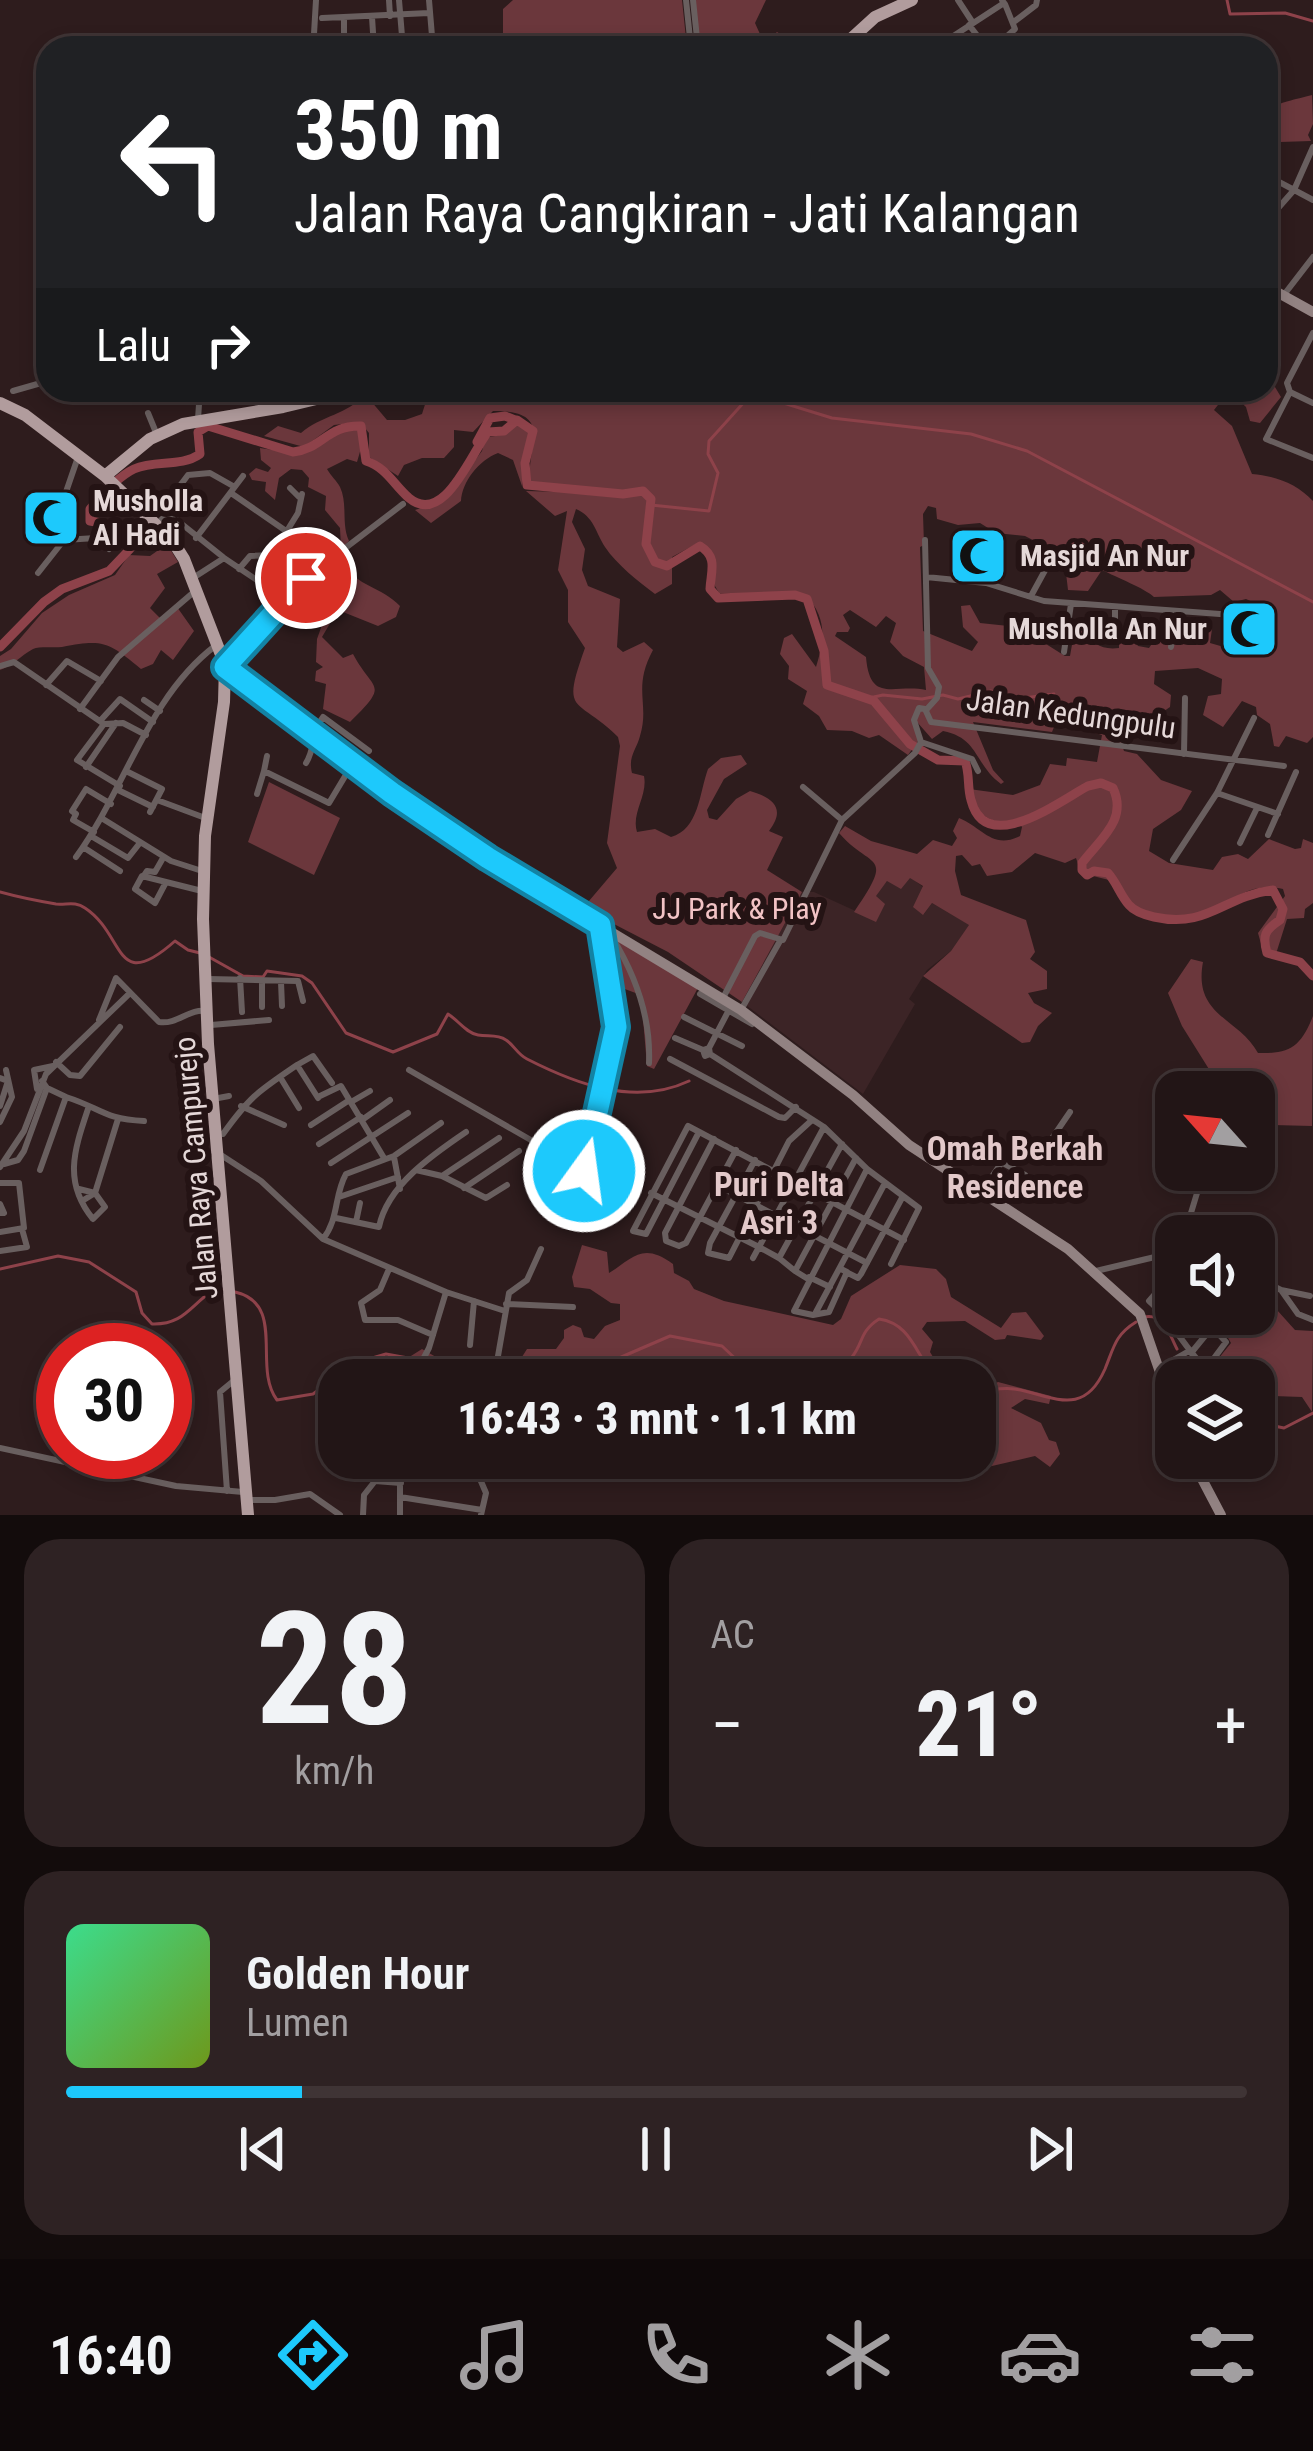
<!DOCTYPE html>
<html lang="id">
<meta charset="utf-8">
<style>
:root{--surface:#221516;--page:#2e2223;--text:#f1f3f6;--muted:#a29fa1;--line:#3f3435;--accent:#1dc9fc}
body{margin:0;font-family:"Roboto Condensed",sans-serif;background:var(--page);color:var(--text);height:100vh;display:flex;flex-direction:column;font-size:45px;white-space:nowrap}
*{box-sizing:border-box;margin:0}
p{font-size:39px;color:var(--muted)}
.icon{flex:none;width:66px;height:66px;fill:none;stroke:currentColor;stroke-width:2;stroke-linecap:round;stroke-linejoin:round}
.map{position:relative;height:1515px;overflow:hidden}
.sheet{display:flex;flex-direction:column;gap:24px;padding:24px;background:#130c0c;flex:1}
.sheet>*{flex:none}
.hud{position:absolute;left:36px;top:36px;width:1242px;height:366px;border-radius:36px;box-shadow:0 6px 18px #0003,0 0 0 3px var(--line);background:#202124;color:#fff;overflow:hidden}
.needle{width:78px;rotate:297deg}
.tools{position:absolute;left:1155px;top:1071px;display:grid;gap:24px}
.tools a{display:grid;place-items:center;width:120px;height:120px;border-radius:24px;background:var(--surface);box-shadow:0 6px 18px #0003,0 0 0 3px var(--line);font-size:60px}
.speed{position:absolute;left:36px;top:1323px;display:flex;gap:24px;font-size:60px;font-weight:700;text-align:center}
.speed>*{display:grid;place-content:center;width:156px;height:156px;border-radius:50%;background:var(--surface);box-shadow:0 6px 18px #0003,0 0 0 3px var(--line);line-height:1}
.speed .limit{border:18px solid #d22;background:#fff;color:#111}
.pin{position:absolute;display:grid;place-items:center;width:102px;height:102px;color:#fff;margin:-51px;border:6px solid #fff;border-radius:50%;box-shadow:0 3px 12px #0007}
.me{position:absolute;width:132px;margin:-66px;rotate:14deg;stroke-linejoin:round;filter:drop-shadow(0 0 9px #0008)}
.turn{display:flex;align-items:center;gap:42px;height:252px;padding:0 60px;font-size:54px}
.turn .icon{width:156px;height:156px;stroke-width:2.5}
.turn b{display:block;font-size:84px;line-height:102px}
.then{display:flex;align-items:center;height:114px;padding:0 60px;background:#0003;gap:24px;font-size:45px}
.big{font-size:90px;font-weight:800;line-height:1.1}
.sheet .card{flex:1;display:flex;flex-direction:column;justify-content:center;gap:18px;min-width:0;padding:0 42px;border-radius:36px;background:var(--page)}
.sheet .dial{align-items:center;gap:0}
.dial b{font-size:156px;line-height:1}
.song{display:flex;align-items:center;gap:36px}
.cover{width:144px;height:144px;border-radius:18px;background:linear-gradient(135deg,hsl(150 70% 55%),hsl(80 70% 35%))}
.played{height:12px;border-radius:6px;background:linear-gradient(90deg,var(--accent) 20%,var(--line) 20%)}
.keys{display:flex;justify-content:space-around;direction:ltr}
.heat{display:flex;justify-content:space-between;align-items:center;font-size:66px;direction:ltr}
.sheet .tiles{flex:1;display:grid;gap:24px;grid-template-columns:1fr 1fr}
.card:last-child{grid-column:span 2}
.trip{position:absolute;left:318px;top:1359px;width:678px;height:120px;border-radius:36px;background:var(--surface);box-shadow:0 6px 18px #0003,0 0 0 3px var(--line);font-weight:800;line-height:120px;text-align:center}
.dock{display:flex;height:192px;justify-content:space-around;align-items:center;background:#0e0809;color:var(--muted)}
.dock .icon{width:84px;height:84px}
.dock .active{color:var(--accent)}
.dock b{font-size:54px;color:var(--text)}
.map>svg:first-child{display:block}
</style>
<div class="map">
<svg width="1313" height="1515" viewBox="0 0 1313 1515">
<rect width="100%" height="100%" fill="#2e1c1d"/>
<path fill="#3c2426" d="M910,877L923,887L924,914L932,903L970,925L951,951L927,970L909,999L915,1004L863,1094L742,1002L802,892H814L860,913L887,881Z"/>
<path fill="#6b373c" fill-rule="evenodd" d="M513,0H682L687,48H497L503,36V9Z
M694,0H766L755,23L764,43L777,32L796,44L820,42L825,45L699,48Z
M1312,95L1313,124L1308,135L1311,141L1280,142L1266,136C1266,100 1281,104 1312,95Z
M1266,372L1281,397L1260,423L1250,421L1246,407L1229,391L1214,410L1232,426L1252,474C1276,476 1297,484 1313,501V737L1307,743L1286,736L1279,747L1274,746L1270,724L1257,715L1256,707L1242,701L1223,727L1203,715L1208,696L1221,694L1222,679L1198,668L1155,671L1154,684L1171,695L1170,707L1154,718L1129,720L1121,742L1124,751L1137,754L1161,780L1192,791L1181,810L1153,829L1149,851L1169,863L1213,870L1222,857L1238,854L1248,859L1269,839L1295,849L1301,848L1303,839L1313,843V903L1305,909L1304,918L1287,919L1275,957L1263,951L1258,933L1285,896L1283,889C1230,877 1222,929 1170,921C1157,919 1143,917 1133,909C1123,902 1117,889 1109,880L1081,873L1076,858L1065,863L1035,853L1012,872L987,876L980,864L972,866L962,855L956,856L955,871L961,895L1026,920L1035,952L1030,959L1047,971V989L1028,993L1034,1003L1052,1013L1038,1026L1030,1042L1022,1043L923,976L951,951L969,925L932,903L923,915L913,907L923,886L910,878L901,889L887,881L876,896L885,904L876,922L854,912C896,851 871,870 839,833L845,826L871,841L917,854L933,840L952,846L957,838L953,831L959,818C982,827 992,850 1020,836L1022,827L1018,822C992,826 975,815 969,789L1013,795L1040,785L1050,764L1066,766L1067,758L1097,762L1102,735L1087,731L1088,718L1085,714L1060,712L1052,732L973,722L993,770L1004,782L1001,784C974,764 979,738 943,731L932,739L917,722L919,740L908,755L879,735L869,738L852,731L827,730L819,716L803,704L807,691L788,679L789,666L780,654L784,638L792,634L816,667C825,638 827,618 805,594L719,593L715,586L714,558L696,544L672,557V584L655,594C638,581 617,565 605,547C595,531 594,517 576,509L572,522L585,549L582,570L588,586L620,599L617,647L623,652L644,642L653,650C632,689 650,703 640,736C636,751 628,756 632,773L644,776C648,796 631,813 637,832L655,829L671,837C699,829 699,794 708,769L721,758L741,755L747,764L724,779L707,810L709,818L717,820L736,799L750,791C774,798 786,809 769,831L783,837L767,870L802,892L742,1002L668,952L583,908L617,868L607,843L620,746L618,737C577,696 560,717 585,648L568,622V590L558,570L567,511L555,516L526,491L564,492L565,488L530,482C526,445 556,411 493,411L473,432L454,430V447L444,458H422L404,465L398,476L369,457V433L360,422L334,425L304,447L264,436L278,426L301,433C320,416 349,414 365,394L387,420H405L422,414L428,395L444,390H873L898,403H914L924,390H1266ZM928,506L936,508L937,519L958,525L980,523L996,533L1025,536L1064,556L1068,590L1088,591L1102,570C1116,577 1146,589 1154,597L1211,595L1220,590L1234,602L1246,599L1266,608L1268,624L1260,644L1224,647L1210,643L1212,629L1208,620L1198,619L1195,633L1186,637L1179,629L1170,627L1171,615L1163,616L1160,632L1149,648L1138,646L1126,627L1119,634V648C1101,650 1093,644 1083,630L1073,639L1070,656H1065L1019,627L980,623L970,605L961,606L963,627L978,642L972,651L923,631L920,547L924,545L923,514ZM850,610L876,627L886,616L896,623L890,642L903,656L924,667L926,690C895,683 870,705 866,657L835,636L837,632H848L850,628L843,615Z
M517,424L529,429L522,486L513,460L498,453C479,460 462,482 461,501L431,523L415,510L445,500L482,451L485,438L505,434Z
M354,429H361L364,438L357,462L347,459L327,469C331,476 337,481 340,487C348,504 341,524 349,541L341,549L340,528L325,510L326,496L308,487L309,478L302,470L291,469L279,478L275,500L265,491L266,482L252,480L249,474L256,468L268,472L271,468L261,460L260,448L301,454L338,432Z
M167,544L178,562L157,574L165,588L150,608L161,619L177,607L194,631L173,660L161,650L153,664L141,669C108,642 104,639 62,647C53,648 40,646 33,649C20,656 14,665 0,670V656L11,649L42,613L69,595L115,575L129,555L150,556Z
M343,563C357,587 381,586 400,606L396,617L378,626L338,610L322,637L343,658L353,654C373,692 391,682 350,722L323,709L326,684L315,681L316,671L323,667L316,662L317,639L332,597L334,570Z
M269,782L340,818L314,875L248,842Z
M613,935L699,986L654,1069L647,1066L641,995L614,985Z
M1191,959L1203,962C1193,1016 1238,1017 1258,1053C1291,1054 1301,1046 1313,1016L1312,1126L1273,1125L1271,1118L1254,1114V1092L1222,1090L1182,1026L1168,993Z
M582,1245L607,1252L609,1273C632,1259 642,1241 673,1264L674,1273L689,1281L694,1289L724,1301L833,1325L841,1319L851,1296L900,1265L936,1269L946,1279L951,1297L1001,1328L1012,1313L1026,1312L1044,1336L1041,1340L1007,1335L1005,1339L995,1340L965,1321L927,1322L922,1329L933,1342L930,1352L941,1370L955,1380H517L515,1376L490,1380L486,1372L490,1360L507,1372L515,1368L527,1349H556L564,1338V1330L573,1325L581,1328L584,1337L594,1339L605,1326L620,1320V1304L611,1303L590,1289L574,1287L572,1277Z
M1256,1289L1265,1293L1266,1309L1277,1310L1295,1330L1313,1331L1312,1412L1302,1397L1273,1396L1254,1385V1380H1196L1192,1371L1198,1366L1206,1374L1231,1343L1224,1331L1238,1314H1254Z
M422,1349L443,1361L457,1357L477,1367L478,1372L471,1380H340C358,1362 377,1355 403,1361Z
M998,1382L1051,1396L1049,1404L1025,1399L1011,1408L1041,1423L1049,1440L1056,1442L1060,1454L1050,1467L1035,1456L979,1469L949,1458H975V1387L985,1389Z"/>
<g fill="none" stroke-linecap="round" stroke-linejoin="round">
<path stroke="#8e424a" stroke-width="3" d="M1227,0L1230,14L1285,13L1313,21
M651,505L709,511L718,473L708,454L709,441L746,400L757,395L832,418L971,434L1027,451L1313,602
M869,698L883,695L922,699L943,695L958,699L991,691L1008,700L1054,694
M0,892C18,897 38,901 56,904C67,905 75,901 85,908C126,935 114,995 175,941L188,950L200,953
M209,957L243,976L263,977L267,971L302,976L312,983L346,1033L393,1052L437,1034L448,1014C458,1020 466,1033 478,1035C488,1037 497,1034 506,1040C514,1045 517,1054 527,1059C574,1083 634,1107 689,1081
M0,1269L58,1256L89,1262L136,1292L142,1313L152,1324C183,1325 190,1306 212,1291L226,1290
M235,1292C287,1304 252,1367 277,1400L313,1394L355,1363L386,1354L408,1358L447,1380
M1144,1317C1165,1313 1169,1334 1177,1349
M1196,1371L1201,1380
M533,1380L564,1365L619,1358L670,1336L722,1346L740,1363C754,1362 765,1357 778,1358C799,1360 835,1378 852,1357C864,1342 859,1332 879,1319C914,1324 916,1360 939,1380
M975,1391C988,1391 1002,1387 1014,1389C1052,1395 1083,1419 1105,1369C1114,1347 1115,1335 1136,1322
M1255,1422L1284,1428L1313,1413"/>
<path stroke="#8e424a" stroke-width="9" d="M477,442L490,418L505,416L515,420
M0,647L44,602L62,589L109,571L130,549V538L124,527L90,521V509C102,496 117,477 134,469C156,459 180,468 200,454L198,432L208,426L293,452C322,449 327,425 361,426L366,461C387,468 393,484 409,498C444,527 471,453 488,432L504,431L517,420L533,431L525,463L527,485L623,494L643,491L651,499L646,544L655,562L667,566L700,546C718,557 711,571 710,589L718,598L795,595L807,599L824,651L827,685L874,701L910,744L938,760L965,761C970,774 967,787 971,800C986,858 1061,800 1088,786L1101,783L1113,788C1128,820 1100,839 1082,863V870L1087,875L1094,871L1108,873C1117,883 1120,895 1129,905C1135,912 1145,915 1154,917C1208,929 1223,896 1273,890L1283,909L1280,920C1265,930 1262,935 1267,953L1300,962L1313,976"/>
<path stroke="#695f5f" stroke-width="6" d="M316,0L314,34L322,48
M389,0L390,16
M399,0L403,48
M429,0L433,48
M686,0L691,48
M693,0L698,48
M958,0L973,23
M372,17L374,48
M322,18L429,13
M344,19V36
M1015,21L1036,5L1037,0
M969,25L987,48
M860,33L882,48
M935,48L1004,3L1002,0
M994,48L1015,29L1005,4
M1266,175L1313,200
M1266,222L1294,190L1313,147
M1283,296L1313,257
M1313,333L1287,383L1290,392L1313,403
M13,391L48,381
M1290,392L1266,439L1313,458
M148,413L157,435
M198,419L200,390
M290,488L299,497
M231,493L328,560
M168,513L176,491L188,475L210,473L233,486
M157,524L168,513L223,557
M196,538L243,476
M64,540L56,521L78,457
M64,540L96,538L109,549
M925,540L928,668L939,687L937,698L927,709
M970,545L976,568
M239,569L250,556L272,555L298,513L302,494
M38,573L64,540
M926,577L986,583L1044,601L1247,616
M193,578L224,558L285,599
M970,581L984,560
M1031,596L1049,563
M274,611L297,624L305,614L302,611L305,605L291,592
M1115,634V607
M1171,647L1177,615
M1064,652L1071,604
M227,662L306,578L403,504
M0,666L14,662L104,724L123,723L146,735
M46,685L67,661L101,681
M144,700L160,711
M80,709L118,657L195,591
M100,721L120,699L153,722
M104,724L77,760L120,786
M921,742L972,759L978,771
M1184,754L1185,698
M306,763C316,747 311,732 323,717L369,751
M86,767L116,723
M264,771L267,756
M128,772L162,789L150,812
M803,787L842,820
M118,790L153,807
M1217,793L1278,814
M257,794L264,771L329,803L353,763
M157,800L208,819
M103,819L171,861L202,871
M94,832L73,820L76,814L72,811L86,789L111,804
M1268,835L1296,772
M91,836L128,858L139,844
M1240,843L1257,808
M83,847L120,871
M76,857C125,790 147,698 215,646
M1173,860L1217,793L1254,718
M143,877L147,871L155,872L163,858
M165,884L155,903L135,889L142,876L202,891
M599,933L616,1027L584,1171L583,1196L610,1210
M612,937C636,976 651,1017 649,1063
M240,978L242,1012
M208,979L298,981L303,1001
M281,982L282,1006
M700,994L752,1024
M723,998L755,936L760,933L783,940L842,820L915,753L921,742L914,720L919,708L925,709L931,722L1284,766
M262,1007V981
M741,1010L780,941
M684,1017L742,1046
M99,1020L116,978L159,1022C177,1025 190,1008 206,1011
M211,1025L269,1020
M675,1038L703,1050
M709,1048L710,1054L705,1056L703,1050L709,1048L731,1006
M710,1054L824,1127L867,1169L919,1208L891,1264
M670,1059L779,1117L785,1118L796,1107
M56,1062L70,1075L80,1076L120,1027
M297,1065L313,1056L332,1083
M409,1070L583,1170
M280,1077L299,1108
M0,1078L8,1081L0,1106
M37,1089L34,1070L53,1066
M320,1096L341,1086L384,1158
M66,1097C101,1108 103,1119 144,1121
M213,1099L229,1096
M351,1102L370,1091
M241,1106L284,1125
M362,1120L390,1100
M0,1122L12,1097L6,1070
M311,1125L348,1101
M699,1132L646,1234L633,1231L688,1126L904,1240
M216,1133L223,1134C251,1095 259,1091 297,1065L318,1098
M1254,1136L1260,1125
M714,1139L665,1233L666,1241L679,1246L686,1243L736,1150
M319,1144L361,1117
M221,1155L261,1181L323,1239L446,1292L429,1348L412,1380
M394,1157L400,1189
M755,1160L710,1243L708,1253L729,1258L789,1141L812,1120
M331,1163L408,1113
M1003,1163L1025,1175
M4,1164L18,1160L24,1151L47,1088L42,1081
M0,1167L24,1131L46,1074L130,993
M40,1170L66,1097L47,1088
M416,1170L442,1176L486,1198L507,1185
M442,1176L499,1138
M0,1183H19L24,1228L0,1232
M717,1185L867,1263
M464,1188L519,1151
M79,1189L95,1193L105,1207L93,1219C62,1181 75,1148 89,1106
M982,1191L1018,1139L1042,1153L1070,1112
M651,1193L759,1247L753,1258
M339,1197L398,1177
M82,1201L95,1193L118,1119
M0,1204L4,1213H0
M336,1218L379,1227C387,1186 432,1155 466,1132
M356,1222L360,1203
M1184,1236L1204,1170
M323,1239C339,1219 334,1195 346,1174L394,1156L441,1123
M0,1251L27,1247L22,1229
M779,1258L759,1247L824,1127
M389,1269L380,1290L361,1303L365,1320H398L433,1335
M841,1269L847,1272L829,1312L813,1315L794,1311L867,1169
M795,1271L779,1258L842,1144
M1096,1271L1176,1252
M848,1273L858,1278L861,1274L903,1196
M1176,1275L1169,1278L1149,1301C1173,1322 1184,1347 1206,1369L1226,1342L1213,1328
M1254,1276L1281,1290L1298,1314L1313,1320
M809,1277L830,1287
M808,1279L795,1271L856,1158
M1281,1290L1310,1296
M446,1292L505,1311
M506,1304L573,1307
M816,1312L885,1183
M1166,1314L1176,1302
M1178,1332L1195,1314
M470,1345L474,1301
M1191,1353L1223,1314
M498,1356L509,1293L527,1280L541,1249
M1161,1367L1189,1351
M0,1448L176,1486L243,1492
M400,1458V1515
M400,1471H439L480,1479L486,1493L481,1515
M227,1491L220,1392L237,1378
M400,1497L482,1510
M247,1500H275L310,1494L340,1515
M363,1515L364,1495L375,1481L401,1483"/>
<path stroke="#928282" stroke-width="10" d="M1266,286L1313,312
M225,667L392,793L488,858L741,1010L853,1095L909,1145L1068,1249L1140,1314L1176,1419
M1191,1458L1221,1515"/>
<path stroke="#b19c9d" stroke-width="12" d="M841,48L875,17L912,0
M0,403L25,415L105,476L172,540L184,559L225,665L224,702L205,836L203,919L208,1044L248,1515
M105,476L150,439L183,424L283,407L354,390"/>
</g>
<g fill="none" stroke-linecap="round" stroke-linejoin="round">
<g stroke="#1383a4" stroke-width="30">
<path id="route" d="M306,578L225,667L392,793L488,858L600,925L616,1027L584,1171"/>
</g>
<use href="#route" stroke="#1dc9fc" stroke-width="21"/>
</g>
<defs>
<g id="mosque-square" transform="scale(3)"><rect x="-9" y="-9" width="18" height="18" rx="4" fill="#1dc9fc" stroke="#241314"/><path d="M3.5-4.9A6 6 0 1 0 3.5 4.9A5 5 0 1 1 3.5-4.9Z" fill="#111"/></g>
</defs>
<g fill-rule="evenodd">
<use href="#mosque-square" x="51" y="518"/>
<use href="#mosque-square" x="978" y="556"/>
<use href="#mosque-square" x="1249" y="629"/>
</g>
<g text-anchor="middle" stroke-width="12" stroke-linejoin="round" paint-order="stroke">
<g font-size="30" font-weight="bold" fill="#e5d8d8" stroke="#241314" text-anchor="start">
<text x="93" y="511">Musholla<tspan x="93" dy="34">Al Hadi</tspan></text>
<text x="1020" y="566">Masjid An Nur</text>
<text x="1207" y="639" text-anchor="end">Musholla An Nur</text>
</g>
<g font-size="30" fill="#e5d8d8" stroke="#241314">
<text transform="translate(1071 714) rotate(8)" y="10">Jalan Kedungpulu</text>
<text transform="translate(196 1168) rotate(-95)" y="10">Jalan Raya Campurejo</text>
</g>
<g font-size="30" fill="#f2c3c5" stroke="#241314">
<text x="737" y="919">JJ Park &amp; Play</text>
</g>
<g font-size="33" font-weight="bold" fill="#e3c9ca" stroke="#241314">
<text x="1015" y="1160">Omah Berkah<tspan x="1015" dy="38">Residence</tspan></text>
<text x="779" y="1196">Puri Delta<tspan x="779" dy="38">Asri 3</tspan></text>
</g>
</g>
</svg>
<div class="tools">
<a><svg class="needle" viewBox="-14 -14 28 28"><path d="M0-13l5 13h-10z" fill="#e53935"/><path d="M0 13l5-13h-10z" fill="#a29fa1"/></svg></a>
<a><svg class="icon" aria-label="sound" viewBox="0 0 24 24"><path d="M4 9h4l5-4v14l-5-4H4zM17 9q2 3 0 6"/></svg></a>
<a><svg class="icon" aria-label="layers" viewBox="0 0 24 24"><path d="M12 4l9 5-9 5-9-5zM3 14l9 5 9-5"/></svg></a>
</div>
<div class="speed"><div class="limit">30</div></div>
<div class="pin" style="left:306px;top:578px;background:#d93025"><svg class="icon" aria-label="arrive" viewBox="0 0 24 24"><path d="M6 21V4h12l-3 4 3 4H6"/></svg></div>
<svg class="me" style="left:584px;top:1171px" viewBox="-20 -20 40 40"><circle r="17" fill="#1dc9fc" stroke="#fff" stroke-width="3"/><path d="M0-11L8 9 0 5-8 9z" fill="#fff"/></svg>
<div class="trip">16:43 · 3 mnt · 1.1 km</div>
<div class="hud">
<div class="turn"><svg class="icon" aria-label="left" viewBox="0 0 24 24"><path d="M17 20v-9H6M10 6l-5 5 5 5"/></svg><div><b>350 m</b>Jalan Raya Cangkiran - Jati Kalangan</div></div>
<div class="then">Lalu<svg class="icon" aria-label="right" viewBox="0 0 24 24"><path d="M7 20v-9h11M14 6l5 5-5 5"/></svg></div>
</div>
</div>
<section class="sheet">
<div class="tiles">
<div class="card dial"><b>28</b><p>km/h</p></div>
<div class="card"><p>AC</p>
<div class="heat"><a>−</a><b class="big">21°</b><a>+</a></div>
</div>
<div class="card">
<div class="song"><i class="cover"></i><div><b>Golden Hour</b><p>Lumen</p></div></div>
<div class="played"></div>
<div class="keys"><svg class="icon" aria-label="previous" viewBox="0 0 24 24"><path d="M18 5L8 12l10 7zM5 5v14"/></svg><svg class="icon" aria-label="pause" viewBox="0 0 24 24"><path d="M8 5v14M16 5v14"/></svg><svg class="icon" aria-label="next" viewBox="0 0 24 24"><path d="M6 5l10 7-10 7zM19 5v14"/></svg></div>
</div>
</div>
</section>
<nav class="dock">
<b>16:40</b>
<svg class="icon active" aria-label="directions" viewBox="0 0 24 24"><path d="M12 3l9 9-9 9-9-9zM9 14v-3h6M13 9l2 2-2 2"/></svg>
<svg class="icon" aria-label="music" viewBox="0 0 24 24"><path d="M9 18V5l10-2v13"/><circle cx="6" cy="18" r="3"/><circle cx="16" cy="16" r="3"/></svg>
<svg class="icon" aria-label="phone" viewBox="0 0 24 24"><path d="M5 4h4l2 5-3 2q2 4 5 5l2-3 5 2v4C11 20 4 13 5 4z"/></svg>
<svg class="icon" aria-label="climate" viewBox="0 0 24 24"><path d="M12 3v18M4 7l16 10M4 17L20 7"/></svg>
<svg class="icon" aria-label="car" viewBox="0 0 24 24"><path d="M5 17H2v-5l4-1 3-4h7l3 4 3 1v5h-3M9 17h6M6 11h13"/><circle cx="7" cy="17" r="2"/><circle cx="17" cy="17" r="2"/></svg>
<svg class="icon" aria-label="filters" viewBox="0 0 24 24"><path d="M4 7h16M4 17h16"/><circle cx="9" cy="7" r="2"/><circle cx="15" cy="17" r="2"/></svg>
</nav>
